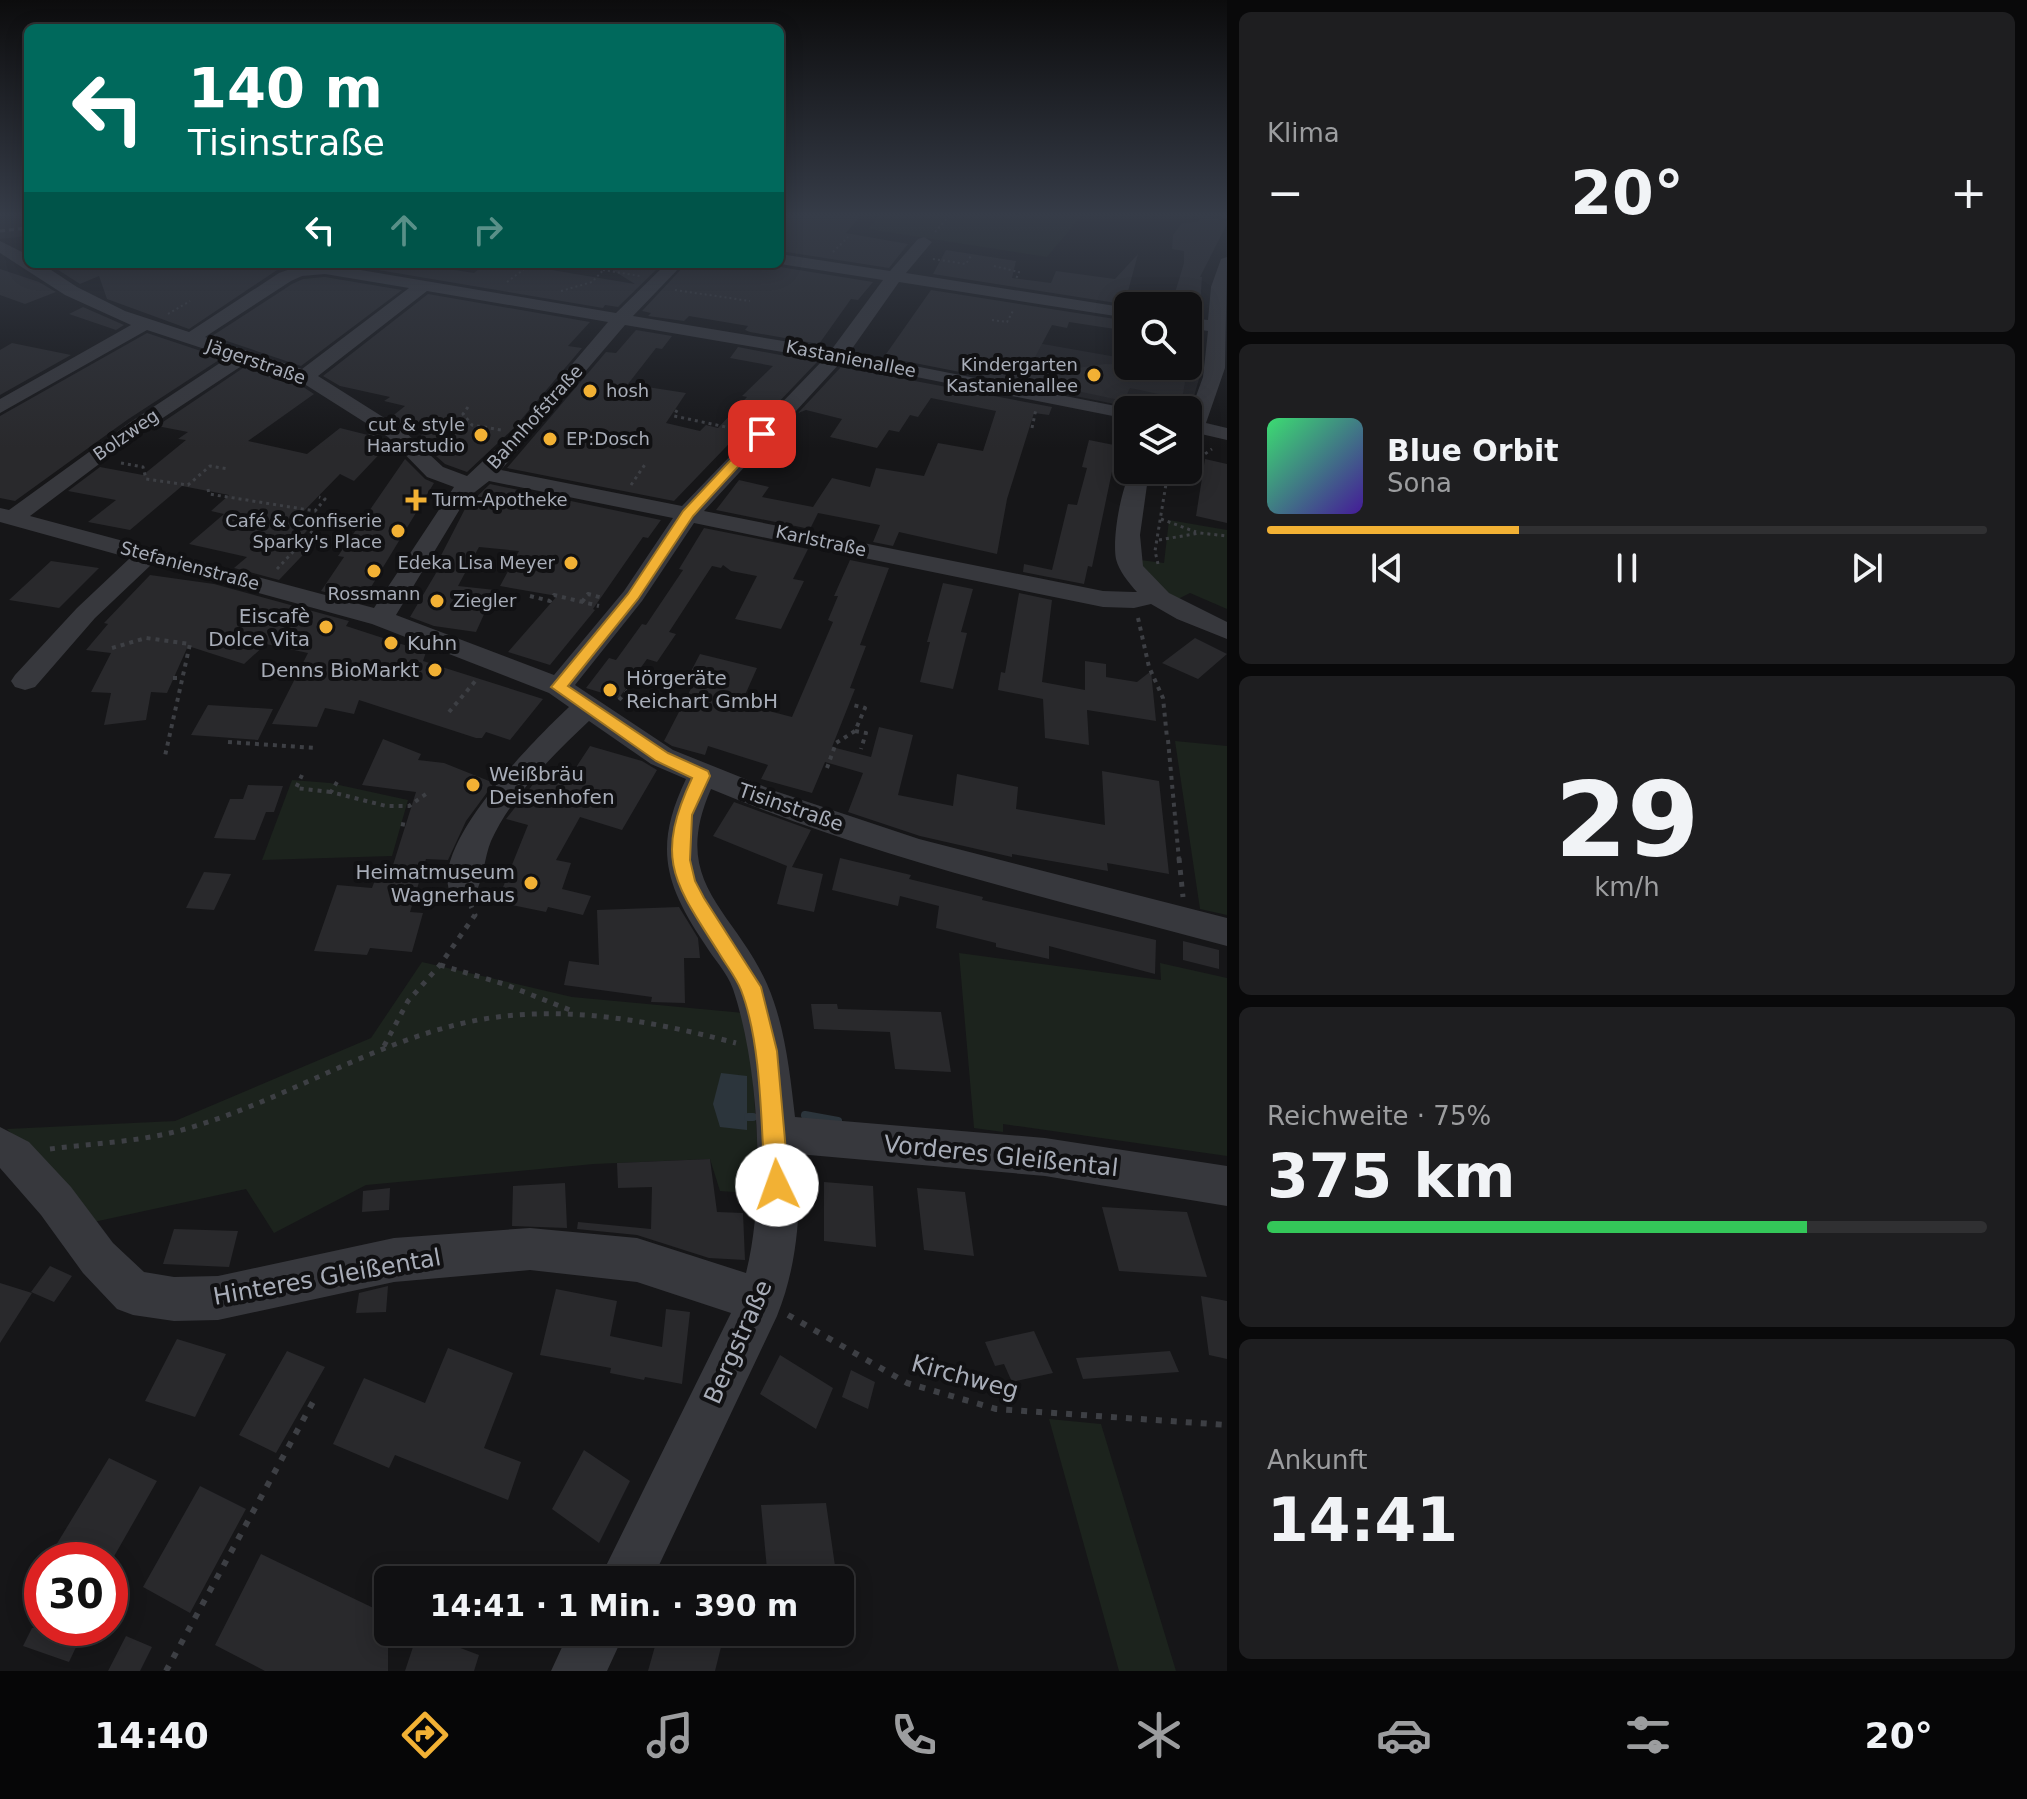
<!DOCTYPE html>
<html lang="de">
<meta charset="utf-8">
<style>
:root{--surface:#101012;--page:#1e1e20;--text:#f1f3f6;--muted:#9c9d9f;--line:#303032;--accent:#f2b134}
body{margin:0;font-family:"DejaVu Sans",sans-serif;background:var(--page);color:var(--text);height:100vh;display:flex;flex-direction:column;font-size:30px;white-space:nowrap}
*{box-sizing:border-box;margin:0}
p{font-size:26px;color:var(--muted)}
.icon{flex:none;width:44px;height:44px;fill:none;stroke:currentColor;stroke-width:2;stroke-linecap:round;stroke-linejoin:round}
.map{position:relative;flex:1;overflow:hidden}
.details{display:flex;flex-direction:column;gap:12px;padding:12px;background:#09090a;width:800px}
.details>*{flex:none}
.hud{position:absolute;left:24px;top:24px;width:760px;height:244px;border-radius:12px;box-shadow:0 4px 20px #0003,0 0 0 2px var(--line);background:#00695c;color:#fff;overflow:hidden}
.fabs{position:absolute;left:1114px;top:292px;display:grid;gap:16px}
.fabs a{display:grid;place-items:center;width:88px;height:88px;border-radius:12px;background:var(--surface);box-shadow:0 4px 20px #0003,0 0 0 2px var(--line);font-size:40px}
.speed{position:absolute;left:24px;top:1542px;display:flex;gap:16px;font-size:40px;font-weight:700;text-align:center}
.speed>*{display:grid;place-content:center;width:104px;height:104px;border-radius:50%;background:var(--surface);box-shadow:0 4px 20px #0003,0 0 0 2px var(--line);line-height:1}
.speed .limit{border:12px solid #d22;background:#fff;color:#111}
.pin{position:absolute;display:grid;place-items:center;width:68px;height:68px;color:#fff;margin:-34px;border-radius:16px;box-shadow:0 4px 12px #0006}
.me{position:absolute;width:88px;margin:-44px;rotate:357deg;stroke-linejoin:round;filter:drop-shadow(0 0 6px #0008)}
.turn{display:flex;align-items:center;gap:28px;height:168px;padding:0 32px;font-size:36px}
.turn .icon{width:104px;height:104px;stroke-width:2.5}
.turn b{display:block;font-size:56px;line-height:68px}
.lanes{display:flex;align-items:center;height:76px;padding:0 32px;background:#0003;justify-content:center;gap:40px;direction:ltr}
.lanes .off{opacity:.35}
.big{font-size:60px;font-weight:600;line-height:1.1}
.details .card{flex:1;display:flex;flex-direction:column;justify-content:center;gap:12px;min-width:0;padding:0 28px;border-radius:12px;background:var(--page)}
.details .dial{align-items:center;gap:0}
.dial b{font-size:104px;line-height:1}
.song{display:flex;align-items:center;gap:24px}
.cover{width:96px;height:96px;border-radius:12px;background:linear-gradient(135deg,hsl(140 70% 55%),hsl(260 70% 35%))}
.played{height:8px;border-radius:4px;background:linear-gradient(90deg,var(--accent) 35%,var(--line) 35%)}
.keys{display:flex;justify-content:space-around;direction:ltr}
.heat{display:flex;justify-content:space-between;align-items:center;font-size:44px;direction:ltr}
.charge{height:12px;border-radius:6px;background:linear-gradient(90deg,#34c759 75%,var(--line) 0)}
.trip{position:absolute;left:374px;top:1566px;width:480px;height:80px;border-radius:12px;background:var(--surface);box-shadow:0 4px 20px #0003,0 0 0 2px var(--line);font-weight:600;line-height:80px;text-align:center}
.dock{display:flex;height:128px;justify-content:space-around;align-items:center;background:#060607;color:var(--muted)}
.dock .icon{width:56px;height:56px}
.dock .current{color:var(--accent)}
.dock b{font-size:36px;color:var(--text)}
main{display:flex;flex:1;min-height:0}
.map>svg:first-child{display:block}
</style>
<main>
<div class="map">
<svg width="1227" height="1671" viewBox="0 0 1227 1671">
<rect width="100%" height="100%" fill="#161618"/>
<path fill="#222225" d="M28,215V236L0,239V220Z
M1009,338L1128,359V366H1169L1201,372L1193,400L1188,413V410H1144L986,378Z"/>
<path fill="#1c231d" d="M880,214H1083L1047,257L868,229Z
M1169,520L1227,530V609L1190,593L1176,600L1148,578L1140,560L1164,563Z
M1175,741L1227,746V915L1200,909Z
M292,780L330,783L408,800L392,856L262,860Z
M959,953L1161,980L1160,963L1227,978V1156L1003,1124V1132L974,1128Z
M422,962L572,997L744,1013L751,1054L761,1194L720,1191L710,1159L594,1164L366,1185L274,1233L246,1189L89,1223L55,1177L7,1129L175,1121L371,1038Z
M1049,1419L1101,1424L1176,1671H1119Z"/>
<path fill="#2c353c" d="M721,1073L747,1076V1130L720,1127L713,1104Z"/>
<g fill="none" stroke-linecap="round" stroke-linejoin="round">
<path stroke="#2c353c" stroke-width="8" d="M805,1115L838,1121
M748,1117H753"/>
</g>
<path fill="#29292c" d="M780,214H862L846,233L908,244L889,268L780,251Z
M1201,215L1227,221V224L1200,277H1202L1200,306H1171L1184,263V251L1172,249L1173,235L1182,223L1198,222Z
M946,250L1016,261L1012,278L1051,283L1056,271L1115,279L1138,254L1127,295L1132,296L1129,305L933,274Z
M49,264H296L277,270L189,329L107,299L99,276L80,284Z
M343,264H415L474,273L485,264H516L635,284L603,264H662L618,307L605,305L603,308Z
M686,264H777L780,267L873,282L858,300L851,299L819,344L750,332L745,330L748,326L689,316L684,321L648,316L651,313L642,311Z
M0,269L39,282L56,292L25,304L0,295Z
M325,277L402,290L301,366L212,336L292,284L303,279Z
M931,290L1128,321V331L1069,322L1067,328L1052,325L1033,361L1043,363L1037,374L1104,364L1188,366L1182,399L1130,388L1124,401L1058,387L1056,391L884,357Z
M428,294L590,322L568,346L582,348L514,428L467,472L445,464L418,440L426,428L413,418L404,427L390,418L405,406L384,401L390,397L340,386L323,376Z
M83,307L124,325L116,330L69,314Z
M636,330L672,336L662,349L656,348L628,384L686,393L666,423L700,431L706,425L718,428L747,397L742,396L773,366L730,358L738,347L817,362L774,407L769,405L748,424L674,501L507,468L606,352L616,353Z
M147,333L222,358L127,420L15,501L0,498V416Z
M12,343L71,355L0,395V350Z
M246,366L297,383L314,394L248,441L307,454L340,428L368,435L373,431L390,443L354,481L340,474L300,515L319,518L304,534L319,538L279,580L234,568L247,557L189,544L224,514L211,511L229,495L182,486L130,530L88,522L116,500L68,491L100,467L143,475L186,440L178,439L188,432L157,426Z
M841,367L1052,407L1049,415L1034,413L1007,499L997,554L899,532L893,546L873,542L880,525L818,513L810,529L716,510L739,480L769,487L762,497L813,507L832,478L870,487L876,468L924,476L938,443L983,451L996,411L931,398L918,417L910,415L899,432L889,430L877,448L830,437L842,419L806,410L798,413Z
M1089,440L1114,445L1112,461L1114,462L1092,567L1088,566L1084,584L1023,572L1024,564L1052,570L1068,504L1077,505L1087,468L1082,467Z
M405,459L425,479L434,483L362,602L321,591L344,557L338,556Z
M1205,459L1227,464V523L1196,516Z
M490,484L661,520L648,538L643,537L593,609L595,610L550,665L508,652L557,596L500,586L519,551L479,547L458,586L495,590L476,632L434,626L410,617L436,573H432L466,507Z
M704,528L808,549L793,579L804,581L781,629L735,619L757,576L731,571L723,565L721,568L712,566L669,632L676,634L657,662L647,659L619,698L586,688L609,658L616,660L642,624L646,625L683,570L679,569Z
M850,560L889,568L860,645L866,646L850,688L855,689L832,747L871,757L879,727L913,735L898,795L953,806L957,774L1018,787L1016,809L1105,825L1102,771L1159,781L1169,874L1107,863L1108,871L1012,854V857L920,836L848,812L863,773L825,762L812,793L761,779L768,765L708,746L705,755L672,746L664,741L696,679L688,677L700,654L757,668L741,704L792,717L833,622L828,620L838,596H834Z
M51,561L99,568L59,608L9,600Z
M150,575L214,584L349,621L346,626L426,652L423,661L543,699L510,740L486,732L482,738H476L359,700L354,714L325,708L317,727L272,724L308,653L266,644L244,664L188,646L167,693L151,692L146,720L104,725L111,693L91,692L111,653L86,650L108,624L104,623Z
M943,583L973,589L961,632L967,633L953,689L920,682L930,642H927Z
M1019,593L1052,600L1042,682L1085,690V661L1106,664V677L1137,682L1151,671L1156,721L1087,710L1089,745L1045,738L1043,699L998,690L1001,672L1005,673Z
M1195,638L1227,654L1198,679L1162,663Z
M208,705L273,709L258,740L191,735Z
M383,739L421,754L418,760L444,763L494,783L466,821L448,860L426,859L410,912L423,913L412,952L370,948L367,955L314,951L337,885L372,888L375,880L388,881L416,792L362,785Z
M590,746L642,761L657,770L622,830L580,817L556,860L571,863L562,889L591,896L583,915L548,907L546,912L497,902L528,825L506,819L541,774L571,775Z
M248,785L283,786L274,812H266L255,840L214,838L230,799H243Z
M734,802L811,830L792,867L823,874L814,912L777,904L787,866L713,836Z
M840,858L911,875L909,879L983,897L982,900L1156,940L1155,974L1049,946V959L996,947V943L936,928L939,906L900,896L898,906L832,890Z
M204,872L231,874L214,910L186,908Z
M679,907L698,938L700,958H684L685,1003L651,1002L652,997L564,985L569,961L599,965L597,910Z
M1183,941L1219,950V969L1183,960Z
M811,1004H837L838,1009L941,1012L951,1072L895,1069L890,1032L814,1029Z
M710,1159L717,1212L743,1213L745,1260L709,1258L637,1235L577,1229L578,1222L651,1229L652,1187L618,1188L617,1163Z
M824,1182L873,1186L876,1247L824,1241Z
M565,1183L567,1228L512,1226L513,1186Z
M390,1188L389,1210L362,1212L363,1191Z
M917,1188L965,1192L974,1256L924,1250Z
M1102,1207L1187,1212L1207,1277L1119,1271Z
M174,1229L238,1231L229,1267L163,1264Z
M50,1266L72,1276L54,1302L31,1292Z
M0,1283L32,1293L0,1343Z
M388,1286L386,1312L356,1313L359,1293Z
M556,1289L617,1301L610,1336L662,1347L666,1309L690,1312L682,1384L645,1377L644,1380L610,1373L611,1368L540,1355Z
M1201,1296L1227,1301V1359L1209,1355Z
M1034,1331L1053,1373L1012,1382L1004,1364L995,1366L985,1342Z
M177,1339L226,1354L195,1417L145,1401Z
M448,1348L513,1373L484,1448L521,1462L508,1500L395,1455L389,1468L333,1444L364,1378L425,1403Z
M287,1351L325,1367L276,1453L239,1435Z
M1170,1351L1179,1372L1083,1379L1076,1358Z
M780,1355L833,1388L816,1429L760,1394Z
M851,1370L875,1382L868,1409L842,1397Z
M584,1450L630,1481L599,1543L552,1509Z
M109,1458L157,1481L112,1560H47Z
M200,1486L246,1509L190,1613L143,1587Z
M826,1503L837,1580H768L761,1505Z
M261,1554L388,1615V1671H265L215,1645Z
M32,1628H85L69,1662L23,1646Z
M418,1632L479,1655L474,1671H405Z
M659,1632H709L706,1641L721,1647L715,1671H648Z
M126,1636L152,1647L140,1671H108Z"/>
<g fill="none" stroke-linecap="round" stroke-linejoin="round">
<path stroke="#3d3f44" stroke-width="2" stroke-dasharray="2 3" stroke-linecap="butt" d="M935,232L951,214
M833,252L848,237
M933,259L966,264L972,254
M609,264L619,266L615,269L619,270
M994,266L1019,272L1016,279
M603,270L640,276
M507,282L531,264
M675,290L750,301
M561,291L592,282L609,264
M168,314L190,301
M992,320L1007,322L1014,309"/>
<path stroke="#3d3f44" stroke-width="3" stroke-dasharray="3 4" stroke-linecap="butt" d="M1136,398L1145,396L1182,403
M468,407L463,414L472,425L501,430
M677,410L674,416L740,430
M1032,428L1036,409
M121,463L143,467L146,479L188,485L210,466L228,469
M1188,466L1212,449
M631,485L646,463
M208,489L209,494L315,511L325,499L319,497
M1161,519L1196,532
M1159,540L1200,533L1227,536
M1158,564L1155,551L1166,484L1180,470
M277,569L319,524"/>
<path stroke="#3d3f44" stroke-width="4" stroke-dasharray="4 5" stroke-linecap="butt" d="M530,596L550,601L554,595L599,606
M582,602L588,594L603,598
M1138,618L1149,667L1163,698L1167,738
M112,648L146,638L190,644L165,756
M173,678H182
M619,700L647,669
M449,712L478,678
M855,731L866,733L861,749
M1168,740L1179,860
M228,742L315,748
M827,768L836,743L855,731L865,708L853,705
M302,775L296,788L331,792
M337,782L331,792L386,806H409L426,794
M401,824L406,825"/>
<path stroke="#3d3f44" stroke-width="5" stroke-dasharray="5 7" stroke-linecap="butt" d="M1179,858L1183,897
M440,965L504,984L575,1012
M384,1046L408,1001L440,965L475,915L471,906
M50,1149C89,1144 132,1142 170,1133C277,1107 369,1041 478,1020C565,1004 652,1021 736,1043"/>
<path stroke="#3d3f44" stroke-width="6" stroke-dasharray="6 9" stroke-linecap="butt" d="M788,1315L907,1383L996,1409L1227,1425
M840,1612H849
M166,1671L314,1400"/>
<path fill="#37383d" fill-rule="evenodd" d="M1219,214H1227V218L1221,217Z
M924,237L932,242L906,273L1128,308V318L899,282L849,353L1136,410H1128V419L841,362L704,511L1103,591L1134,592H1137C1128,582 1119,571 1116,559C1112,538 1121,487 1132,470H1155L1147,485L1140,535L1143,566L1169,593L1227,622V639L1177,619L1151,604L1134,608L1103,607L694,523L642,601L575,685L673,750L775,791L919,839L1227,918V946C1054,899 877,859 711,789C669,884 734,909 767,984C785,1025 790,1074 795,1117L1045,1138L1227,1166V1206L1045,1176L798,1154C801,1209 798,1264 777,1316L652,1580H599L731,1313L637,1282L530,1270L394,1282L218,1320L174,1321L133,1315L117,1309L83,1273L41,1215L0,1168V1127L29,1142L71,1187L113,1243L144,1272L174,1277L218,1276L394,1238L530,1228L637,1238L746,1273C766,1195 759,1066 733,989C727,972 713,958 704,943C664,883 654,846 686,779L651,764L589,721C553,755 512,795 491,841C484,858 484,878 475,894L463,898L451,894C426,848 537,737 569,707L549,693L372,624L152,564L95,618L35,687L25,690L15,687L11,681L15,675L77,608L130,558L0,522V508L9,510L129,423L229,357L147,330L0,413V399L131,325L65,295L0,253V241L28,255V264H42L77,287L125,311L189,332L279,273L299,266L325,264L616,313L666,264H683L633,316L832,349L883,280L780,264V254L890,271L918,239ZM325,274L409,288L302,369L205,337L291,281L302,276ZM427,291L608,322L516,430L467,476L443,467L402,429L318,376ZM625,325L812,357L824,359L682,506L501,470ZM246,363L298,380L388,437L427,477L454,487L374,608L30,516L143,431ZM489,481L673,518L624,591L554,675L396,615L466,499Z
M1227,257L1225,368L1206,423L1227,428V440L1201,434L1195,443L1188,445V418L1203,377L1208,331L1188,328V318L1208,320L1211,287L1221,259Z
M569,1632H625L607,1671H551Z"/>
<path stroke="#4a4c52" stroke-width="3" stroke-dasharray="5 4" stroke-linecap="butt" d="M0,231L28,228"/>
</g>
<linearGradient id="sky" x2="0" y2="1"><stop stop-color="#0c0c0d"/><stop offset="0.48" stop-color="#363c48"/><stop offset="1" stop-color="#363c48" stop-opacity="0"/></linearGradient>
<rect width="1227" height="448" fill="url(#sky)"/>
<path fill="#f2b134" stroke="#9d7322" stroke-width="2" d="M757,432L768,434L693,516L638,599L568,686L668,753L708,771L710,776L692,815L690,860L695,881L704,898L761,987L777,1051L789,1185L785,1193L777,1196L769,1193L765,1185C761,1127 762,1044 741,990C736,977 726,965 719,953C674,882 654,860 692,778L656,761L551,687L628,594L683,511Z"/>
<g fill="#f2b134" stroke="#111113" stroke-width="3">
<circle cx="1094" cy="375" r="8"/>
<circle cx="590" cy="391" r="8"/>
<circle cx="481" cy="435" r="8"/>
<circle cx="550" cy="439" r="8"/>
<path d="M412 488h8v8h8v8h-8v8h-8v-8h-8v-8h8z"/>
<circle cx="398" cy="531" r="8"/>
<circle cx="571" cy="563" r="8"/>
<circle cx="374" cy="571" r="8"/>
<circle cx="437" cy="601" r="8"/>
<circle cx="326" cy="627" r="8"/>
<circle cx="391" cy="643" r="8"/>
<circle cx="435" cy="670" r="8"/>
<circle cx="610" cy="690" r="8"/>
<circle cx="473" cy="785" r="8"/>
<circle cx="531" cy="883" r="8"/>
</g>
<g text-anchor="middle" stroke-width="8" stroke-linejoin="round" paint-order="stroke">
<g font-size="18" fill="#a8adb8" stroke="#111113">
<text transform="translate(851 359) rotate(11)" y="6">Kastanienallee</text>
<text transform="translate(256 362) rotate(19)" y="6">Jägerstraße</text>
<text transform="translate(535 417) rotate(-48)" y="6">Bahnhofstraße</text>
<text transform="translate(126 435) rotate(-35)" y="6">Bolzweg</text>
<text transform="translate(821 541) rotate(12)" y="6">Karlstraße</text>
<text transform="translate(190 566) rotate(15)" y="6">Stefanienstraße</text>
</g>
<g font-size="18" fill="#a8adb8" stroke="#111113" text-anchor="end">
<text x="1078" y="371">Kindergarten<tspan x="1078" dy="21">Kastanienallee</tspan></text>
<text x="606" y="397" text-anchor="start">hosh</text>
<text x="465" y="431">cut &amp; style<tspan x="465" dy="21">Haarstudio</tspan></text>
<text x="566" y="445" text-anchor="start">EP:Dosch</text>
<text x="432" y="506" text-anchor="start">Turm-Apotheke</text>
<text x="382" y="527">Café &amp; Confiserie<tspan x="382" dy="21">Sparky's Place</tspan></text>
<text x="555" y="569">Edeka Lisa Meyer</text>
<text x="374" y="600" text-anchor="middle">Rossmann</text>
<text x="453" y="607" text-anchor="start">Ziegler</text>
</g>
<g font-size="20" fill="#a8adb8" stroke="#111113" text-anchor="end">
<text x="310" y="623">Eiscafè<tspan x="310" dy="23">Dolce Vita</tspan></text>
<text x="407" y="650" text-anchor="start">Kuhn</text>
<text x="419" y="677">Denns BioMarkt</text>
<text x="626" y="685" text-anchor="start">Hörgeräte<tspan x="626" dy="23">Reichart GmbH</tspan></text>
<text x="489" y="781" text-anchor="start">Weißbräu<tspan x="489" dy="23">Deisenhofen</tspan></text>
<text x="515" y="879">Heimatmuseum<tspan x="515" dy="23">Wagnerhaus</tspan></text>
</g>
<g font-size="20" fill="#a8adb8" stroke="#111113">
<text transform="translate(791 807) rotate(19)" y="7">Tisinstraße</text>
</g>
<g font-size="24" fill="#a8adb8" stroke="#111113">
<text transform="translate(1001 1156) rotate(6)" y="8">Vorderes Gleißental</text>
<text transform="translate(327 1277) rotate(-10)" y="8">Hinteres Gleißental</text>
<text transform="translate(738 1342) rotate(-66)" y="8">Bergstraße</text>
<text transform="translate(965 1377) rotate(15)" y="8">Kirchweg</text>
</g>
</g>
</svg>
<div class="fabs">
<a><svg class="icon" aria-label="search" viewBox="0 0 24 24"><circle cx="10" cy="10" r="6"/><path d="M15 15l6 6"/></svg></a>
<a><svg class="icon" aria-label="layers" viewBox="0 0 24 24"><path d="M12 4l9 5-9 5-9-5zM3 14l9 5 9-5"/></svg></a>
</div>
<div class="speed"><div class="limit">30</div></div>
<div class="pin" style="left:762px;top:434px;background:#d93025"><svg class="icon" aria-label="arrive" viewBox="0 0 24 24"><path d="M6 21V4h12l-3 4 3 4H6"/></svg></div>
<svg class="me" style="left:777px;top:1185px" viewBox="-20 -20 40 40"><circle r="19" fill="#fff"/><path d="M0-13L10 11 0 6-10 11z" fill="#f2b134"/></svg>
<div class="trip">14:41 · 1 Min. · 390 m</div>
<div class="hud">
<div class="turn"><svg class="icon" aria-label="left" viewBox="0 0 24 24"><path d="M17 20v-9H6M10 6l-5 5 5 5"/></svg><div><b>140 m</b>Tisinstraße</div></div>
<div class="lanes"><svg class="icon" aria-label="left" viewBox="0 0 24 24"><path d="M17 20v-9H6M10 6l-5 5 5 5"/></svg><svg class="icon off" aria-label="ahead" viewBox="0 0 24 24"><path d="M12 20V5M6 11l6-6 6 6"/></svg><svg class="icon off" aria-label="right" viewBox="0 0 24 24"><path d="M7 20v-9h11M14 6l5 5-5 5"/></svg></div>
</div>
</div>
<section class="details">
<div class="card"><p>Klima</p>
<div class="heat"><a>−</a><b class="big">20°</b><a>+</a></div>
</div>
<div class="card">
<div class="song"><i class="cover"></i><div><b>Blue Orbit</b><p>Sona</p></div></div>
<div class="played"></div>
<div class="keys"><svg class="icon" aria-label="previous" viewBox="0 0 24 24"><path d="M18 5L8 12l10 7zM5 5v14"/></svg><svg class="icon" aria-label="pause" viewBox="0 0 24 24"><path d="M8 5v14M16 5v14"/></svg><svg class="icon" aria-label="next" viewBox="0 0 24 24"><path d="M6 5l10 7-10 7zM19 5v14"/></svg></div>
</div>
<div class="card dial"><b>29</b><p>km/h</p></div>
<div class="card"><p>Reichweite · 75%</p><b class="big">375 km</b><div class="charge"></div></div>
<div class="card"><p>Ankunft</p><b class="big">14:41</b></div>
</section>
</main>
<nav class="dock">
<b>14:40</b>
<svg class="icon current" aria-label="directions" viewBox="0 0 24 24"><path d="M12 3l9 9-9 9-9-9zM9 14v-3h6M13 9l2 2-2 2"/></svg>
<svg class="icon" aria-label="music" viewBox="0 0 24 24"><path d="M9 18V5l10-2v13"/><circle cx="6" cy="18" r="3"/><circle cx="16" cy="16" r="3"/></svg>
<svg class="icon" aria-label="phone" viewBox="0 0 24 24"><path d="M5 4h4l2 5-3 2q2 4 5 5l2-3 5 2v4C11 20 4 13 5 4z"/></svg>
<svg class="icon" aria-label="climate" viewBox="0 0 24 24"><path d="M12 3v18M4 7l16 10M4 17L20 7"/></svg>
<svg class="icon" aria-label="car" viewBox="0 0 24 24"><path d="M5 17H2v-5l4-1 3-4h7l3 4 3 1v5h-3M9 17h6M6 11h13"/><circle cx="7" cy="17" r="2"/><circle cx="17" cy="17" r="2"/></svg>
<svg class="icon" aria-label="filters" viewBox="0 0 24 24"><path d="M4 7h16M4 17h16"/><circle cx="9" cy="7" r="2"/><circle cx="15" cy="17" r="2"/></svg>
<b>20°</b>
</nav>
